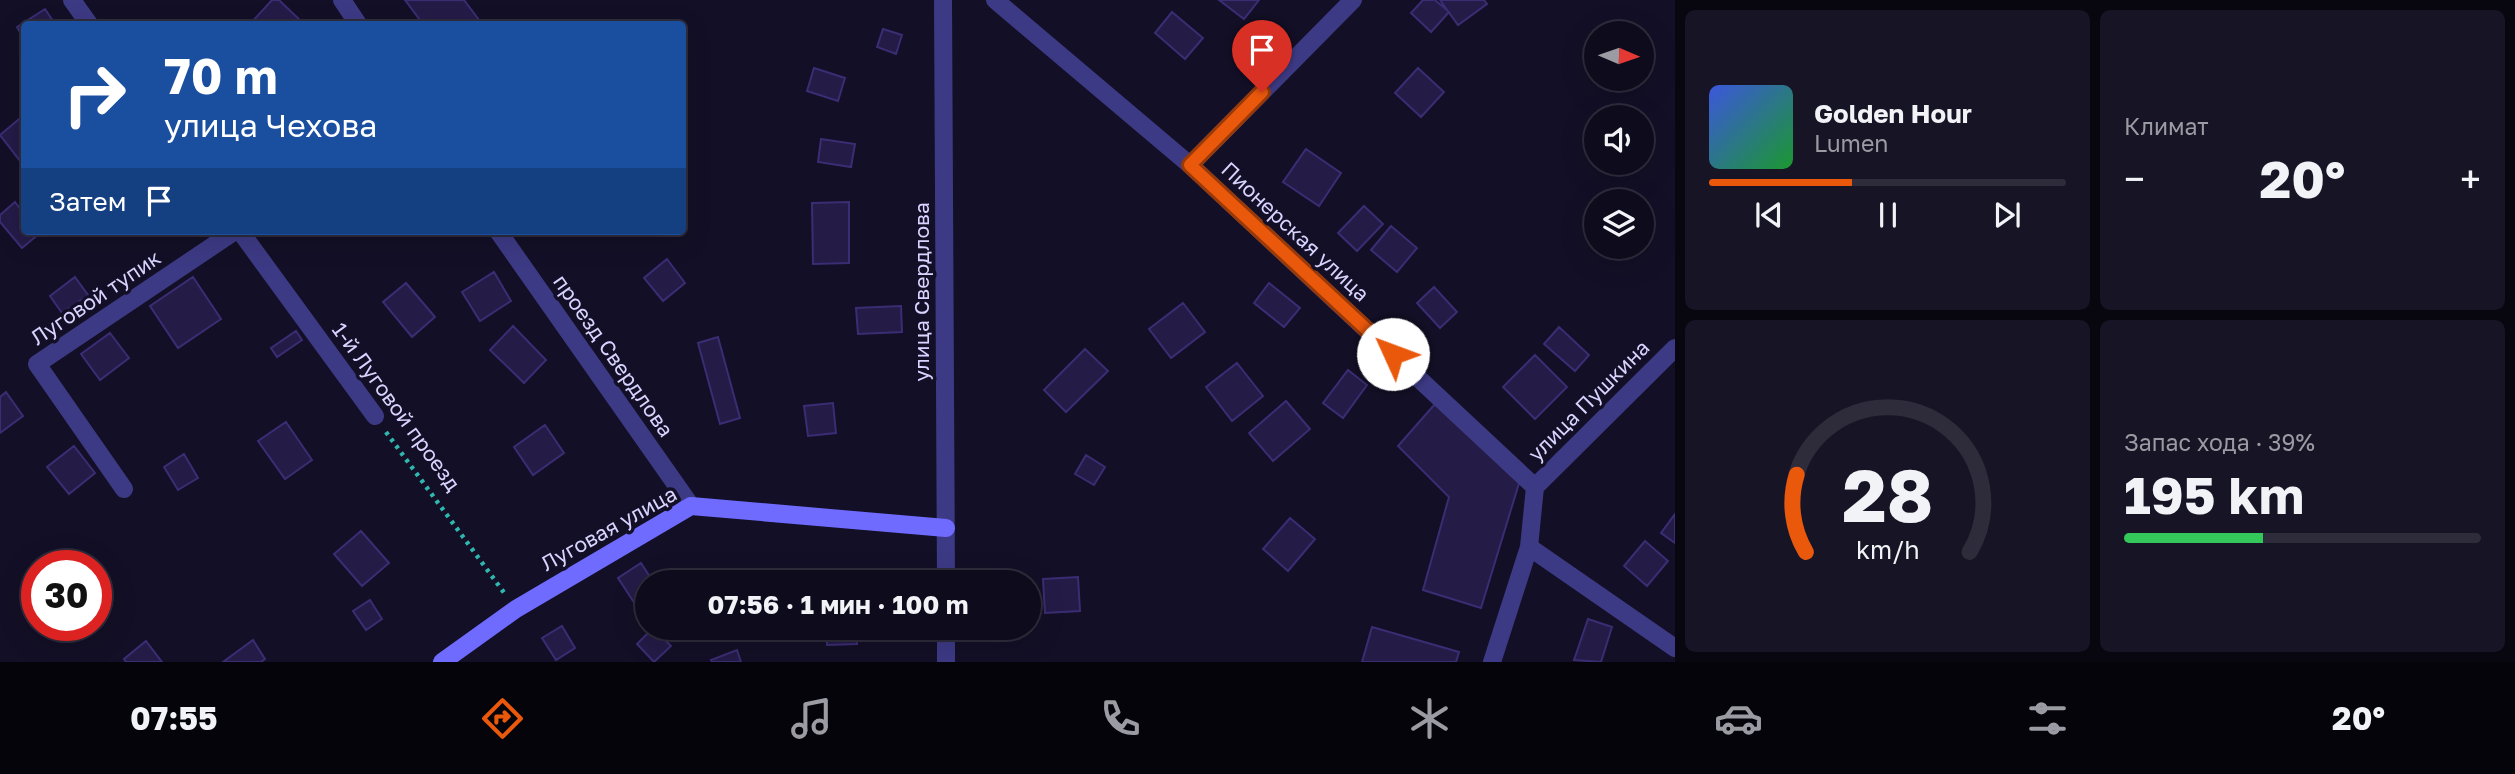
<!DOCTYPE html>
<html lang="ru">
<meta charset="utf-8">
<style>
:root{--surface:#0e0b1c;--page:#171425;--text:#f1f3f6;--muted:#9b9ba3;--line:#2e2b3b;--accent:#ea580c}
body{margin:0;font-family:"Golos Text",sans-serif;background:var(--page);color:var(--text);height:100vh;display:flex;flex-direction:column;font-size:26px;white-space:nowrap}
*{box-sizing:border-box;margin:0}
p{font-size:23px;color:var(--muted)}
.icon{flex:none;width:38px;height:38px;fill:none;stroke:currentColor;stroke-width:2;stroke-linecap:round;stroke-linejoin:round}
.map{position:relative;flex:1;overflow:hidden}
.sheet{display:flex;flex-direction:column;gap:10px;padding:10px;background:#08060f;width:840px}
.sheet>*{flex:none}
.guide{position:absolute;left:21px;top:21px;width:665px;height:214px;border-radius:7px;box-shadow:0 7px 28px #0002,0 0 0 2px var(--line);background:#1a4fa0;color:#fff;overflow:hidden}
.needle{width:46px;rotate:92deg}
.fabs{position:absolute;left:1584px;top:21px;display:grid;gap:14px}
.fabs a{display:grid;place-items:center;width:70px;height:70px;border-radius:50%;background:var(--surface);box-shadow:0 7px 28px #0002,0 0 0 2px var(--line);font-size:35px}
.speed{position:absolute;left:21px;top:550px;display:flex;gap:14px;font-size:35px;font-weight:700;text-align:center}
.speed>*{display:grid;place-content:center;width:91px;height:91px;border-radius:50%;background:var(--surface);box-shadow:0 7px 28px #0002,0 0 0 2px var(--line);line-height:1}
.speed .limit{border:10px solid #d22;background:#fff;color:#111}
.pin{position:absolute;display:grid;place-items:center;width:60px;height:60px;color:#fff;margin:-72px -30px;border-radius:50% 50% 50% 0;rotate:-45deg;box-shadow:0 0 7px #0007}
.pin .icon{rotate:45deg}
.me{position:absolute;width:77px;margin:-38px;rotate:313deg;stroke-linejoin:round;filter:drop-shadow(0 0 5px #0008)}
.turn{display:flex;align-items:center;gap:24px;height:147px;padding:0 28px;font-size:32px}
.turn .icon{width:91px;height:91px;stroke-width:2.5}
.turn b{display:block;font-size:49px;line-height:60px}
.then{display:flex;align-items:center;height:66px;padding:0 28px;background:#0003;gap:14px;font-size:26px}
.big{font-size:52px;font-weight:700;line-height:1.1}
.sheet .widget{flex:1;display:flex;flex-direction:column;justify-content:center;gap:10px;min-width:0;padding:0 24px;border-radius:10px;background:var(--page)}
.sheet .dial{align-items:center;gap:0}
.dial svg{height:182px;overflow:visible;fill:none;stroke:var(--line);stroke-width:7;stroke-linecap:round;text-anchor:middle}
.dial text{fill:var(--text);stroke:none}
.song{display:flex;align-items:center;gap:21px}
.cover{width:84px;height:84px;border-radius:10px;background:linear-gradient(135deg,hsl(230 70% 55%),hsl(130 70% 35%))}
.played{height:7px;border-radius:4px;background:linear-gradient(90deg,var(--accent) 40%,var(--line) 40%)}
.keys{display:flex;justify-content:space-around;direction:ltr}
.heat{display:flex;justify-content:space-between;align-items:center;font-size:38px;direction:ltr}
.charge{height:10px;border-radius:5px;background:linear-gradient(90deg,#34c759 39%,var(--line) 0)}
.sheet .tiles{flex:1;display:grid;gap:10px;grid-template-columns:repeat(2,1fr)}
.trip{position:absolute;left:635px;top:570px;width:406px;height:70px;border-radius:35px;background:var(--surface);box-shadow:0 7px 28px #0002,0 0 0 2px var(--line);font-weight:700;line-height:70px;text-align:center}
.tab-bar{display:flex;height:112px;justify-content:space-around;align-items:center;background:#06040b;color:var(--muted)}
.tab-bar .icon{width:49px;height:49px}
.tab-bar .active{color:var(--accent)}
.tab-bar b{font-size:32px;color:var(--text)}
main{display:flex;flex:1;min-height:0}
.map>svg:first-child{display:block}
</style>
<main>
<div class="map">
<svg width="1675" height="662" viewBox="0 0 1675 662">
<rect width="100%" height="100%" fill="#130f26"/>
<path fill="#241b47" stroke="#3b2d73" stroke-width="2" d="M272,0H279L303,23L250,24Z
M405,0H464L482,24H423Z
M1219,0H1259L1244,19Z
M1423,0H1435L1449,12L1431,32L1411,13Z
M1440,0H1484L1487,4L1458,25Z
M45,9L55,24H24V39L17,27Z
M1172,12L1203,38L1185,59L1155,33Z
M883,29L902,35L896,54L877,47Z
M814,68L845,78L838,101L807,91Z
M1418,68L1444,92L1421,117L1395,93Z
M24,115V166L0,135Z
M821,139L855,144L851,167L818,162Z
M1306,149L1341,173L1319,206L1283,182Z
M15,202L24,214V231H38L40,233L22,248L0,222V215Z
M849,202V263L813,264L812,203Z
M1364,206L1383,224L1357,251L1338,233Z
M1391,226L1417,248L1397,272L1371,250Z
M667,259L685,283L663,301L644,278Z
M494,272L511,301L480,321L462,292Z
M75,277L88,295L62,313L50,296Z
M193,277L221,319L178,348L150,306Z
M406,283L435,317L412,337L383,302Z
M1269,283L1300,308L1284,327L1254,303Z
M1434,287L1457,312L1440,328L1417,303Z
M1183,303L1205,332L1171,358L1149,329Z
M901,306L902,332L858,334L856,308Z
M513,326L546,360L524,383L490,350Z
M1559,327L1589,355L1575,371L1544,344Z
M296,331L302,340L277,357L271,348Z
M110,333L129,358L100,380L81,354Z
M718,337L740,418L720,424L698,343Z
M1085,349L1108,371L1066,412L1044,390Z
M1535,355L1567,387L1535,419L1503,387Z
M1237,363L1263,396L1232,421L1206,387Z
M1348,370L1367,385L1343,418L1323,403Z
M6,392L23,416L0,433V397Z
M1286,401L1310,429L1273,461L1249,433Z
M833,403L836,433L808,436L804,406Z
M1435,404L1520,480L1481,608L1423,590L1449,497L1398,446Z
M286,422L312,460L285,479L258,441Z
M545,425L564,453L533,475L514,447Z
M74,446L95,473L69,494L47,467Z
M184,454L198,478L178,490L164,467Z
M1086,455L1105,467L1094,485L1075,474Z
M1675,514V543L1661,533Z
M1290,518L1315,539L1288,571L1263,549Z
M361,531L389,563L362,586L334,554Z
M1645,541L1668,561L1647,586L1624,566Z
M641,563L654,583H648V601L637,607L618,578Z
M1078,577L1080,611L1045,613L1043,579Z
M370,600L382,619L366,630L353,611Z
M1588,619L1612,627L1601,662L1574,660Z
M562,626L575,648L556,660L542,638Z
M1372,627L1459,652L1456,662H1362Z
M653,628L671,646L654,662L637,644Z
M826,628H856L857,644L827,645Z
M253,640L265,659L261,662H223Z
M146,641L162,662H126L124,659Z
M737,650L741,662H712L711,660Z"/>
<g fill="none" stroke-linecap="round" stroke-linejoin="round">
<path stroke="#2fb8b0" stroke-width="4.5" stroke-dasharray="3.5 5" stroke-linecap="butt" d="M386,432L505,594"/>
<path stroke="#3d3a85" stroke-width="18" d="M72,0L89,24
M342,0L358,24
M943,0L946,583
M995,0L1190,165L1535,487L1529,547L1675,648
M1190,165L1353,0
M240,231L375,416
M498,231L691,506
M1535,487L1675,348
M124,489L37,364L235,231
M946,662V628
M1492,662L1529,547"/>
<path stroke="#6f6bff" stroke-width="18" d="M442,662L516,609L691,506L946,528"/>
</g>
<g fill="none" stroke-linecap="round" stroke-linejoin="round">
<g stroke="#983908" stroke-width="18">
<path id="route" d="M1262,92L1190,165L1393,354"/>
</g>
<use href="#route" stroke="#ea580c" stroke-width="12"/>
</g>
<g text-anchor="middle" stroke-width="7" stroke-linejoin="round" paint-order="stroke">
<g font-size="21" fill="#d9d4ff" stroke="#130f26">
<text transform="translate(1295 232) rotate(43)" y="7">Пионерская улица</text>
<text transform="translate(922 292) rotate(-90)" y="7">улица Свердлова</text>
<text transform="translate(96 298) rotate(-34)" y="7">Луговой тупик</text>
<text transform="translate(613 356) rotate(55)" y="7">проезд Свердлова</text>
<text transform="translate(1589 401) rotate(-45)" y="7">улица Пушкина</text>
<text transform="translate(396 407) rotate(54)" y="7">1-й Луговой проезд</text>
<text transform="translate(609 529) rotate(-29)" y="7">Луговая улица</text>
</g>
</g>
</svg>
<div class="fabs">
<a><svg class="needle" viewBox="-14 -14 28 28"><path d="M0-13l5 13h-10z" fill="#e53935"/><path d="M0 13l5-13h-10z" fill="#9b9ba3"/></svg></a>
<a><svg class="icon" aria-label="sound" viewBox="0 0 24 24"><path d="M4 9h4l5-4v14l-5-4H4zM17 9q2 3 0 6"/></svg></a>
<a><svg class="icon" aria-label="layers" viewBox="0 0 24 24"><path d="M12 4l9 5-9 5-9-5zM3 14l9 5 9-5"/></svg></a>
</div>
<div class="speed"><div class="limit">30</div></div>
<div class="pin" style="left:1262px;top:92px;background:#d93025"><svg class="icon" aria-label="arrive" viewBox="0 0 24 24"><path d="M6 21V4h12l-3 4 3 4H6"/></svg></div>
<svg class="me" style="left:1393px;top:354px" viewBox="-20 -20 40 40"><circle r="19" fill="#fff"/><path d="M0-13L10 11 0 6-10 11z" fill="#ea580c"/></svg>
<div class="trip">07:56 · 1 мин · 100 m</div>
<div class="guide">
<div class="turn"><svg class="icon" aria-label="right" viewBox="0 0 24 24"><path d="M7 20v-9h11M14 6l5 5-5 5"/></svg><div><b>70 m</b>улица Чехова</div></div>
<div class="then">Затем<svg class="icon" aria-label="arrive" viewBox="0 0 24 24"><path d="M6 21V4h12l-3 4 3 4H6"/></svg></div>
</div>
</div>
<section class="sheet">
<div class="tiles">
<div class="widget">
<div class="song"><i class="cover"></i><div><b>Golden Hour</b><p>Lumen</p></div></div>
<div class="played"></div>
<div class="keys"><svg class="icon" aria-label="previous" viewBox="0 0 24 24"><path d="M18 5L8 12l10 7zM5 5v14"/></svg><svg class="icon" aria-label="pause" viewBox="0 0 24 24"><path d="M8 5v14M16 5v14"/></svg><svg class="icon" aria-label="next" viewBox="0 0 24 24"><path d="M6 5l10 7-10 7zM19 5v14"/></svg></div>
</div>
<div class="widget"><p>Климат</p>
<div class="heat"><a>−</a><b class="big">20°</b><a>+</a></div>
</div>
<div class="widget dial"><svg viewBox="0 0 100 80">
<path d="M14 69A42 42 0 1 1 86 69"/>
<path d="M14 69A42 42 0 0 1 10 35" stroke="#ea580c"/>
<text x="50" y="56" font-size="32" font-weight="700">28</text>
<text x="50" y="72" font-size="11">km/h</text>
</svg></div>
<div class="widget"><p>Запас хода · 39%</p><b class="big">195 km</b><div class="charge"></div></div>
</div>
</section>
</main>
<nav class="tab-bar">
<b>07:55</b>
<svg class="icon active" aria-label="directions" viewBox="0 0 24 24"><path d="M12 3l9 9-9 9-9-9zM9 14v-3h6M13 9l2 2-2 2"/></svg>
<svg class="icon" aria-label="music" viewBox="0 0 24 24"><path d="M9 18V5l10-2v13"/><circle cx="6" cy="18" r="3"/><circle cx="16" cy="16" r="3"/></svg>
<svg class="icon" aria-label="phone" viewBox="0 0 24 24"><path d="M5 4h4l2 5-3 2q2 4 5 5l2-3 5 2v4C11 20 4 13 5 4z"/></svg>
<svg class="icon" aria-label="climate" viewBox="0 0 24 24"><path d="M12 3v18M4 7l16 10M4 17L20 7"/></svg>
<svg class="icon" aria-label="car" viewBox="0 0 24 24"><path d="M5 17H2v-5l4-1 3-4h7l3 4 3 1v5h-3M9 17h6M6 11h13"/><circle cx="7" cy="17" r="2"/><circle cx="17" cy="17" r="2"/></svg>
<svg class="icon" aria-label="filters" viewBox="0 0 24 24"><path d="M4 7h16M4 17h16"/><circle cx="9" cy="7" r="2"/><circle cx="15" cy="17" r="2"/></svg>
<b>20°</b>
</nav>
